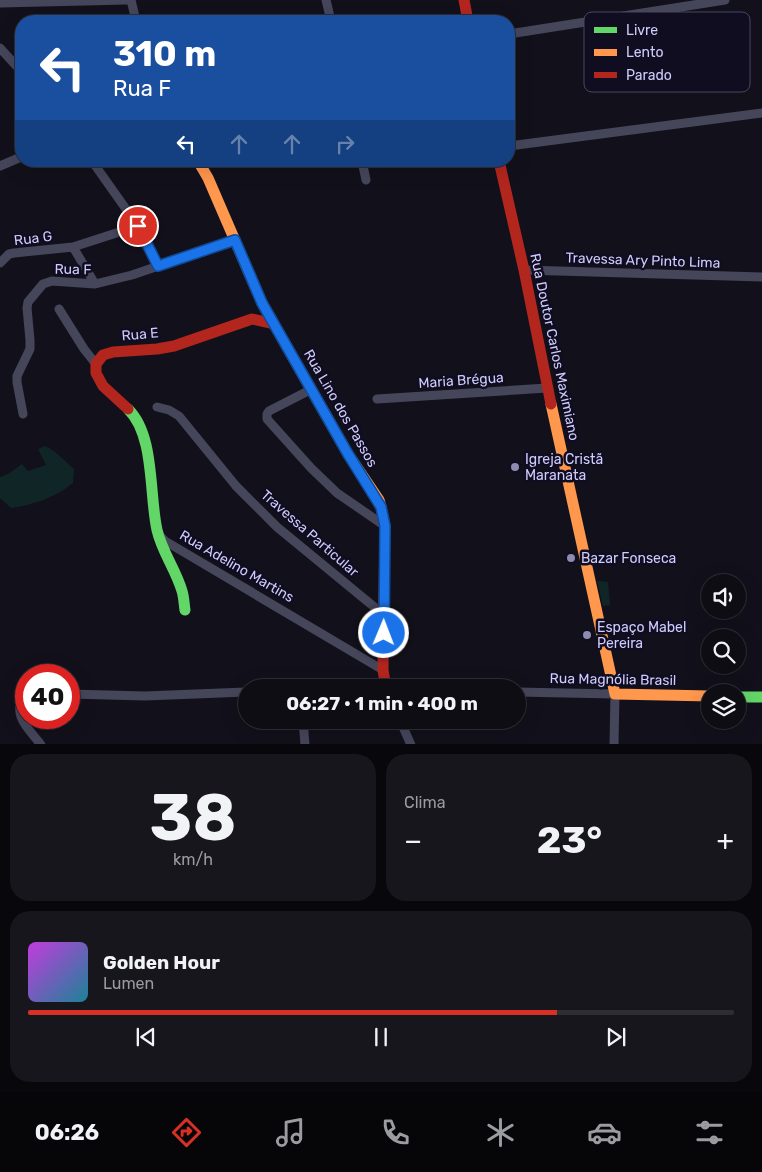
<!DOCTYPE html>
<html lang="pt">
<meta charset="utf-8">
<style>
:root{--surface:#0e0d14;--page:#17161d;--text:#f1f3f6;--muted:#9b9ca0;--line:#2e2d34;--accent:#d93025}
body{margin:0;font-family:Rubik,sans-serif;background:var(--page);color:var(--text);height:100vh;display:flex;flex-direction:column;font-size:19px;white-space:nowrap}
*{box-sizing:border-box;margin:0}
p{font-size:16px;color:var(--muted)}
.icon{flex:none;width:28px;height:28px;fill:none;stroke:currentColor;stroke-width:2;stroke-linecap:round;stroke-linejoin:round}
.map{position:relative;height:744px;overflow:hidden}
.side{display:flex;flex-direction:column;gap:10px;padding:10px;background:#08070b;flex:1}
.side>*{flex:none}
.top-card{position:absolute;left:15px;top:15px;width:500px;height:152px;border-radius:20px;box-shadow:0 5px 20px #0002,0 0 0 1px var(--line);background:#1a4fa0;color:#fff;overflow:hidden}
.tools{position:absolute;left:701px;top:574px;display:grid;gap:10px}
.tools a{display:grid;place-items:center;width:45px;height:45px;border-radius:50%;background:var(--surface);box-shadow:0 5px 20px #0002,0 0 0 1px var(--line);font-size:25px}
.speed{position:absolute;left:15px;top:664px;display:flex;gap:10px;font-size:25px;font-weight:700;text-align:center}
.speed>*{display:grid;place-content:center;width:65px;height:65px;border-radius:50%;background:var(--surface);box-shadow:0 5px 20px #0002,0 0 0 1px var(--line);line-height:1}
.speed .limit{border:8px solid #d22;background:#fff;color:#111}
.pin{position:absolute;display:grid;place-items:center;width:42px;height:42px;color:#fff;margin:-21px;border:2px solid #fff;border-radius:50%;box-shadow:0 1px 5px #0007}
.me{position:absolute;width:55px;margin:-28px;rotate:1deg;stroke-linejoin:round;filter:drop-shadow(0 0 4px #0008)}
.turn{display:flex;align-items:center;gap:18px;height:105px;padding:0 15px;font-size:22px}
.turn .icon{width:65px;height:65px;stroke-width:2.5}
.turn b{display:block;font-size:35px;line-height:42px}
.lanes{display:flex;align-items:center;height:48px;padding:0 15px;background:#0003;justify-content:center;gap:25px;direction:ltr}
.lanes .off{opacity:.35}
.big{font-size:38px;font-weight:700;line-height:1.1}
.side .tile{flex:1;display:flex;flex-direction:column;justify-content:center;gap:8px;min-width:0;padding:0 18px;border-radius:20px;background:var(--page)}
.side .dial{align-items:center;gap:0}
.dial b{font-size:65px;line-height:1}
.song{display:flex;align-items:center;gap:15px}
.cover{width:60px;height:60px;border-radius:8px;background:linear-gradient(135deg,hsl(290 70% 55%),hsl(190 70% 35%))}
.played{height:5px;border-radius:2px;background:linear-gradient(90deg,var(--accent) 75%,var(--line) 75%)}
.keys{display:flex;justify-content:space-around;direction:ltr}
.heat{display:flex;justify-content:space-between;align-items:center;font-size:28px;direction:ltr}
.side .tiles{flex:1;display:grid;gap:10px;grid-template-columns:1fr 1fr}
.tile:last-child{grid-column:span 2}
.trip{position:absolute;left:238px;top:679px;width:288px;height:50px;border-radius:25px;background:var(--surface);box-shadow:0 5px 20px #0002,0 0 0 1px var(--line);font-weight:700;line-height:50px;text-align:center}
.dock{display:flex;height:80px;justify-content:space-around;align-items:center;background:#060508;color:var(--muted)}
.dock .icon{width:35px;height:35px}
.dock .on{color:var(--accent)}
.dock b{font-size:22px;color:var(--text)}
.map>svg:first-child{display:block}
</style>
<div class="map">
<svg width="762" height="745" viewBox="0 0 762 745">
<rect width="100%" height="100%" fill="#12111b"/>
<path fill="#102525" d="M45,446L54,451L74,469L73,483C56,497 33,505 11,508L0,498V477L8,474L22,464L28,471L46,465L38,449Z
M597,581L608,582L610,605L603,606Z"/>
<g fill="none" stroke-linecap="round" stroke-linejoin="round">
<path stroke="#46465b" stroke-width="9" d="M131,0L136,21
M326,0L331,21
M0,3L127,0
M509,34L725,0
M0,48L21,71
M509,146L762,113
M92,161L138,226L158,266
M362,161L366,180
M0,166L21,157
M73,247L95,284
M0,263L9,254L14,253L73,247L138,226
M524,270L762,277
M59,309L84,349L96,364
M312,389L269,411L267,414V419L311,468L337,493L385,526
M377,399L547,388
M157,407L169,410L179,416L236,486L277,527L384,615
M23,414L17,382V376L30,349V340L27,308L28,302L43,284L52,281L95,284L132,275L235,240
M160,536L165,541L383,670
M516,692L615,694L614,745
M69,694L145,696L246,692
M26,697C9,713 31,731 41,745
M303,720L305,745
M400,720L411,745"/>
<path stroke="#63d668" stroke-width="11" d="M128,409C155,435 149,494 157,530C162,552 176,570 182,591C184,597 184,604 185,610
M738,697H762"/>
<path stroke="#ff974d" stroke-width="11" d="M198,161L208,178L262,303L348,454L379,500L381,507
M551,404L615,694L710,696"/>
<path stroke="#b3261e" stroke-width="11" d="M464,0L468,21
M499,161L524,270L551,404
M128,409L103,386L96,373V364L103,355L113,352L157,349L174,346L252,319L274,324
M381,507L385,526L383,670L386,688"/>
</g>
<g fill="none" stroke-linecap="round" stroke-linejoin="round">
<g stroke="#114b97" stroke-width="12">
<path id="route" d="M138,226L158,266L235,240L262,303L348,454L381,507L385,526L384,633"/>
</g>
<use href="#route" stroke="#1a73e8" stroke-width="9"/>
</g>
<g fill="#8d8bae" stroke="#0f0d1f" stroke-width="2">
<circle cx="515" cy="467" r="5"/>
<circle cx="571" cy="558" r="5"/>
<circle cx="587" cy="635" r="5"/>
</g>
<g text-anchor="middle" stroke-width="5" stroke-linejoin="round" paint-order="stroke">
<g font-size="14" fill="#cfccfd" stroke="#0f0d1f">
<text transform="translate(33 238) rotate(-7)" y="5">Rua G</text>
<text transform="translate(643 260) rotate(2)" y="5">Travessa Ary Pinto Lima</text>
<text transform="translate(73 269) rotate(1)" y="5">Rua F</text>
<text transform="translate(140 334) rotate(-5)" y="5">Rua E</text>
<text transform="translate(555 347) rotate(78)" y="5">Rua Doutor Carlos Maximiano</text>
<text transform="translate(461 380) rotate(-4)" y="5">Maria Brégua</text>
<text transform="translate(341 408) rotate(60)" y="5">Rua Lino dos Passos</text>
<text transform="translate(310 533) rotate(41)" y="5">Travessa Particular</text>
<text transform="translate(237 566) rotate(30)" y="5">Rua Adelino Martins</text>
<text transform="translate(613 679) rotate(1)" y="5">Rua Magnólia Brasil</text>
</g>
<g font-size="14" fill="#cfccfd" stroke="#0f0d1f" text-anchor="start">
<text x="525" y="464">Igreja Cristã<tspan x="525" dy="16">Maranata</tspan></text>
<text x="581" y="563">Bazar Fonseca</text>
<text x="597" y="632">Espaço Mabel<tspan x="597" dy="16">Pereira</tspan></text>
</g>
</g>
<rect x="584" y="12" width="166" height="80" rx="8" fill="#0f0d1f" stroke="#494662" stroke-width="1"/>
<rect x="594" y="27" width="23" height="6" fill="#63d668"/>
<rect x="594" y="49" width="23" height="7" fill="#ff974d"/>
<rect x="594" y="72" width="23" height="6" fill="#b3261e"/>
<g font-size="14" fill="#cfccfd">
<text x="626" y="35">Livre</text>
<text x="626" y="57">Lento</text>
<text x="626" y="80">Parado</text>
</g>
</svg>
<div class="tools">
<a><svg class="icon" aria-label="sound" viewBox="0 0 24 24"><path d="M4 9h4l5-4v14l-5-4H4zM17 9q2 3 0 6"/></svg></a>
<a><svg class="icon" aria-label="search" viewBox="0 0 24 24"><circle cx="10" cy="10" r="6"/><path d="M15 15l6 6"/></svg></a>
<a><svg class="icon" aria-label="layers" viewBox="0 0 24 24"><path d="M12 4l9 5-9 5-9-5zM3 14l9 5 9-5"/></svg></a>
</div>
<div class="speed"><div class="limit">40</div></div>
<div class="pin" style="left:138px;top:226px;background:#d93025"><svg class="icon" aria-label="arrive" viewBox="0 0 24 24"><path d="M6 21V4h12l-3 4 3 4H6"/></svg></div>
<svg class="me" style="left:384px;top:633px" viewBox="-20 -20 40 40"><circle r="17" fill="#1a73e8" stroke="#fff" stroke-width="3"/><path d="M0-11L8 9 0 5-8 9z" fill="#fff"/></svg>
<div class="trip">06:27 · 1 min · 400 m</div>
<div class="top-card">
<div class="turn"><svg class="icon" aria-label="left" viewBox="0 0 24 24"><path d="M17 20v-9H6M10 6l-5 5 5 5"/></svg><div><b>310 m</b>Rua F</div></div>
<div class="lanes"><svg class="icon" aria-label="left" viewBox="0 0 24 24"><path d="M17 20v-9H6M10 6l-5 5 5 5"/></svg><svg class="icon off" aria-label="ahead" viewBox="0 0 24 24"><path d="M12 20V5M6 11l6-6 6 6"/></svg><svg class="icon off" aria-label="ahead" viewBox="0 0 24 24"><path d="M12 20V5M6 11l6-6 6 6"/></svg><svg class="icon off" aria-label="right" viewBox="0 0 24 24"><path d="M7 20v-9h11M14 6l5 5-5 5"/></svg></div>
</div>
</div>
<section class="side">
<div class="tiles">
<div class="tile dial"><b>38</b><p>km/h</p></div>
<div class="tile"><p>Clima</p>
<div class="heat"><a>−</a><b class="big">23°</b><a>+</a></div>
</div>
<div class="tile">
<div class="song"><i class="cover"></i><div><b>Golden Hour</b><p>Lumen</p></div></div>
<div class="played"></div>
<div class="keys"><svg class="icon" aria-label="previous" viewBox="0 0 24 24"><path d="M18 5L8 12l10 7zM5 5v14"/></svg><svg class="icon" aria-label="pause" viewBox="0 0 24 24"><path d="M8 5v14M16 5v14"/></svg><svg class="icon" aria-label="next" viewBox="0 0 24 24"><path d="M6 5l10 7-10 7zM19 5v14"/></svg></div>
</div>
</div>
</section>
<nav class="dock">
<b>06:26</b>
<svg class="icon on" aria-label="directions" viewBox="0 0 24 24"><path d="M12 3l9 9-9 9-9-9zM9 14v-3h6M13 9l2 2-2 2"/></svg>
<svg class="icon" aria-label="music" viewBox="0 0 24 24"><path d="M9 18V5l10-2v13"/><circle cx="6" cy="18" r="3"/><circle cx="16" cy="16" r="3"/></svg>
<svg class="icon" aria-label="phone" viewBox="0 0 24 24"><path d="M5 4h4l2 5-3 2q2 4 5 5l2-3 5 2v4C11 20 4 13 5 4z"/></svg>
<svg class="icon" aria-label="climate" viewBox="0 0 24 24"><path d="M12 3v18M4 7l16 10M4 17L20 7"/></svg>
<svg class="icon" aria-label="car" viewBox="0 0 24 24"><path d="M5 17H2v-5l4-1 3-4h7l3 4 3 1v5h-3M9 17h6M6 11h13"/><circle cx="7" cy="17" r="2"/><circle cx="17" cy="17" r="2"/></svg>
<svg class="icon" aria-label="filters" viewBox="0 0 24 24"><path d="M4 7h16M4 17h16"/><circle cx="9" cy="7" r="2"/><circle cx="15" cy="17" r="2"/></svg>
</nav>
